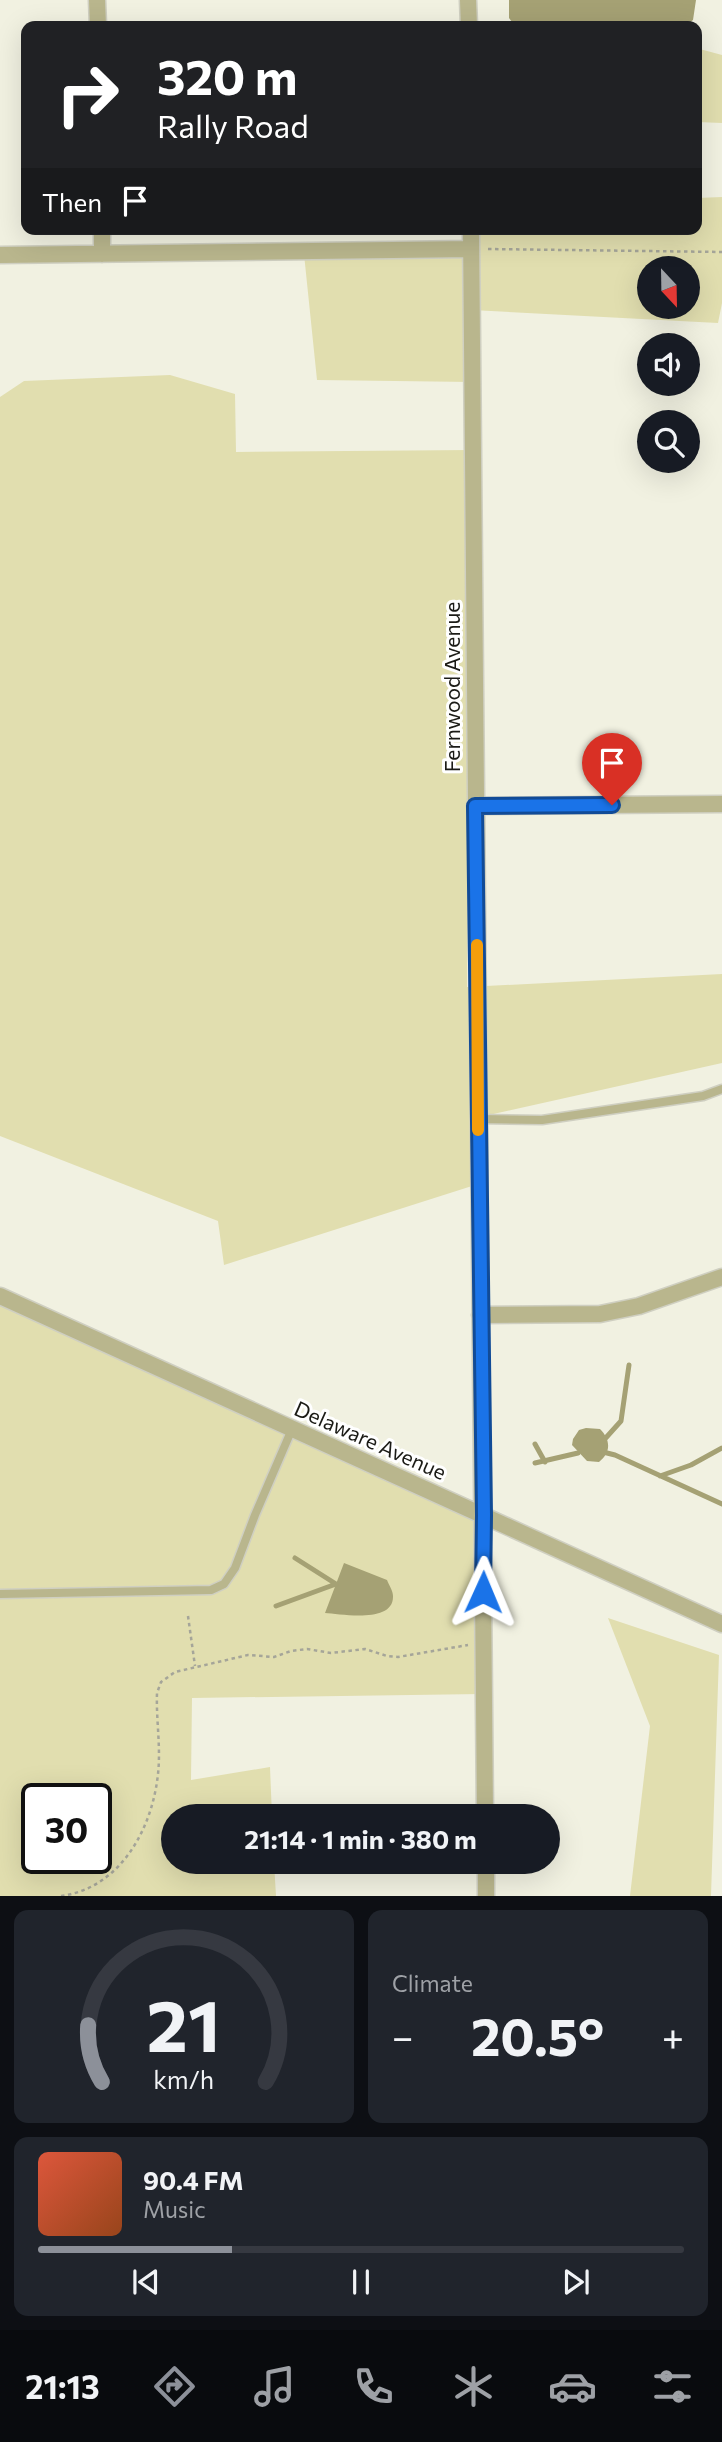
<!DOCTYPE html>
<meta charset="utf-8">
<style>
:root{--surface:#171b24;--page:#20242c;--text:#f1f3f6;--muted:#9ea1a6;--line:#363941;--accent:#8c9099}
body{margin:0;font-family:Commissioner,sans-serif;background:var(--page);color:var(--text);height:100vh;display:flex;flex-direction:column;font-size:26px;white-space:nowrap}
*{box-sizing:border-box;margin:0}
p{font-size:23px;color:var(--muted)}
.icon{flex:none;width:38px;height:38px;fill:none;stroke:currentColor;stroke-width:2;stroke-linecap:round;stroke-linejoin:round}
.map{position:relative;height:1896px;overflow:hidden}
.side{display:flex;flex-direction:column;gap:14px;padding:14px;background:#0d0f14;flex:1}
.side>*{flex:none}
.guide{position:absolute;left:21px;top:21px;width:681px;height:214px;border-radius:14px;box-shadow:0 7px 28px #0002;background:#202124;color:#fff;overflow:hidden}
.needle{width:46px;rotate:158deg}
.fabs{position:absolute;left:637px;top:256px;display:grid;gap:14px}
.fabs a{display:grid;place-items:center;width:63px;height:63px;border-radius:50%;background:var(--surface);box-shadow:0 7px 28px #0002;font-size:35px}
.speed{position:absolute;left:21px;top:1783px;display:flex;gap:14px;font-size:35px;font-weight:700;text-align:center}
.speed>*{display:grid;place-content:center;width:91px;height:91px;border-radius:50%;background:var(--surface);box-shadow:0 7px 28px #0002;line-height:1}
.speed .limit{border:4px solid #111;border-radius:10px;background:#fff;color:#111}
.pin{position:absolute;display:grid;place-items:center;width:60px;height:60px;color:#fff;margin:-72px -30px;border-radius:50% 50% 50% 0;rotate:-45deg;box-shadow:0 0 7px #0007}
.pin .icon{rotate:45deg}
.me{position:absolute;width:77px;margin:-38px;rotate:1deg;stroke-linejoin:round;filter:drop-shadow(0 0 5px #0008)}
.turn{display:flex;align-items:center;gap:24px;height:147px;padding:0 21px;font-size:32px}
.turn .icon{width:91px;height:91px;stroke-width:2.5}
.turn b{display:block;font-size:49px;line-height:60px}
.then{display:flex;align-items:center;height:66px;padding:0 21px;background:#0003;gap:14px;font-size:26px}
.big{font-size:52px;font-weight:700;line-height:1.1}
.side .tile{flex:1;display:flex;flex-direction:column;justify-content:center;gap:10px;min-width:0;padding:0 24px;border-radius:14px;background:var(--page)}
.side .dial{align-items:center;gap:0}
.dial svg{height:182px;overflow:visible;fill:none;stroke:var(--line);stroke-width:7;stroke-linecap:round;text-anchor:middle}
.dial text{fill:var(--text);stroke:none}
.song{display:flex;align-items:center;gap:21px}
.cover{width:84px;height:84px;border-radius:10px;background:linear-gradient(135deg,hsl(10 70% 55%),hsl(20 70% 35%))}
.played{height:7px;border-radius:4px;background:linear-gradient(90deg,var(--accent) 30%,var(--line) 30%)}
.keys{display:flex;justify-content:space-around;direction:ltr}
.heat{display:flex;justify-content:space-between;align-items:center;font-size:38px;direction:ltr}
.side .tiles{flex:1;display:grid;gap:14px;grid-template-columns:1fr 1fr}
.tile:last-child{grid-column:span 2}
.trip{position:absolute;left:161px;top:1804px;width:399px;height:70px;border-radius:35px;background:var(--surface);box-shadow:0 7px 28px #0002;font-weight:700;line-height:70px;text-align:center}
.dock{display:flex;height:112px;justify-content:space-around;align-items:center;background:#090b0e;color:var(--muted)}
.dock .icon{width:49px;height:49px}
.dock .active{color:var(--accent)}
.dock b{font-size:32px;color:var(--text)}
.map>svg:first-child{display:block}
</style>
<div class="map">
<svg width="722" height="1896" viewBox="0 0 722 1896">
<rect width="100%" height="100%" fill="#f1f1e1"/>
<path fill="#e1deaf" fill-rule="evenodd" d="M696,48L722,55V123L697,122Z
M722,197V303L718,323L472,310V382L317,380L304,254L471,248V229H696L697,198ZM649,268H688V306H649Z
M170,375L235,394L236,452L471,450L467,987L722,974V1063L471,1119L472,1186L224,1265L218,1221L0,1136V397L24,381Z
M0,1295L484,1515L481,1694L192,1698L191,1780L270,1767L272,1816H173V1862H274L276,1896H0ZM37,1799H96V1858H37Z
M608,1618L719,1655L711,1896H630L650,1726Z"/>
<path fill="#a5a174" d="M509,0H696L693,20L685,26H515L509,18Z
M586,1428L600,1429C611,1440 611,1453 599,1462L587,1461L572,1445L573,1439L579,1430Z
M344,1563L387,1580C389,1585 393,1591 393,1596C394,1624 341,1614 325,1613Z"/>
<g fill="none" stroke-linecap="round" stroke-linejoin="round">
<path stroke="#a5a174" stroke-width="5" d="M603,1441L621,1421L629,1365
M535,1444L545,1462
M603,1452L615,1455L722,1504
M535,1463L578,1453
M660,1476L691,1465L722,1448
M295,1558L336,1584
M276,1606L336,1584"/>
<g stroke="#cfcfc1" stroke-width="11">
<path id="service" d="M478,1119L542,1120L703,1096L722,1089
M0,1594L211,1590L224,1584L235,1568L255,1515L292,1429"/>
</g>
<g stroke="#cfcfc1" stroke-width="19">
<path id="minor" d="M97,0L98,26
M468,0L469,26
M102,229V254
M471,229L485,1816
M0,255L471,249
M475,806L722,804
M0,1296L722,1624
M480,1315L600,1314L639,1306L722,1277
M486,1862V1896"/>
</g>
<path stroke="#a5a599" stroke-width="2.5" stroke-dasharray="3.5 3.5" stroke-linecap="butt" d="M488,249L722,252
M188,1616L195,1666
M61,1896C120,1888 152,1830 158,1774C161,1747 156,1720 157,1693L161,1682L175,1672L248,1655L274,1657L291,1651L307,1649L331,1653L365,1649L387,1656L398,1657L468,1645"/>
<use href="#service" stroke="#b9b68d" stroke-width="8"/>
<use href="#minor" stroke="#b9b68d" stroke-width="16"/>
</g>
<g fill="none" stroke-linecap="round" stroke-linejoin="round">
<g stroke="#114b97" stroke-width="18">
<path id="route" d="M483,1592L484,1515L475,806L612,805"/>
</g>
<use href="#route" stroke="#1a73e8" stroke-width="12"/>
<path stroke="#f59e0b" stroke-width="12" d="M477,945L478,1130"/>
</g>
<g text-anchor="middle" stroke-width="6" stroke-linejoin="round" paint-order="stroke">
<g font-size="21" fill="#1b1b16" stroke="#fff">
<text transform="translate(453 687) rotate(-90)" y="7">Fernwood Avenue</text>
<text transform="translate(370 1441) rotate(24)" y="7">Delaware Avenue</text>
</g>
</g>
</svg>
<div class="fabs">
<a><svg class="needle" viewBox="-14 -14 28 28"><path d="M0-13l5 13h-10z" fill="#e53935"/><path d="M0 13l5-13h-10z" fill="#9ea1a6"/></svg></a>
<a><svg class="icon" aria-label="sound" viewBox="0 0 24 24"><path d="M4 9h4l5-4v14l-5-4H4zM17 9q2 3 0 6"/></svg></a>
<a><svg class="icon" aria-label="search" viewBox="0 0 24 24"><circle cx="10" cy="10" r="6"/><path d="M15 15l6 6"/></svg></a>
</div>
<div class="speed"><div class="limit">30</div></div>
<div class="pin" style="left:612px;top:805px;background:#d93025"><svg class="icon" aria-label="arrive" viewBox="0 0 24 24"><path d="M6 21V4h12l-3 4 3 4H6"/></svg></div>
<svg class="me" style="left:483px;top:1592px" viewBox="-20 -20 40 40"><path d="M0-17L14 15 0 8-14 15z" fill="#1a73e8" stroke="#fff" stroke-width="4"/></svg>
<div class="trip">21:14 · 1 min · 380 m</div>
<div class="guide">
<div class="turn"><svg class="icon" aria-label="right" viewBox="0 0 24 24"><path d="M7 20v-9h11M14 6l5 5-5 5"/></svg><div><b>320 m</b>Rally Road</div></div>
<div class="then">Then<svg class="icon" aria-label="arrive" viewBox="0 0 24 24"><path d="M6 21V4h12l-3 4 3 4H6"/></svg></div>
</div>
</div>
<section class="side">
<div class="tiles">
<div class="tile dial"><svg viewBox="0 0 100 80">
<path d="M14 69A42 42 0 1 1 86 69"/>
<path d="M14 69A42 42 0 0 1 8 44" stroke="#8c9099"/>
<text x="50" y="56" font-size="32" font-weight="700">21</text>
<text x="50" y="72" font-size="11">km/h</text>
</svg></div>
<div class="tile"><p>Climate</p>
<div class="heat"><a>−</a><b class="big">20.5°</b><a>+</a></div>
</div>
<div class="tile">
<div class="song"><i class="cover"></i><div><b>90.4 FM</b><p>Music</p></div></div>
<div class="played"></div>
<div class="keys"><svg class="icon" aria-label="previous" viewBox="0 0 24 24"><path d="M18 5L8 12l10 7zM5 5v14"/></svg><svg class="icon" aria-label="pause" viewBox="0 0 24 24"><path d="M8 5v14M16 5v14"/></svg><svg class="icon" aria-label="next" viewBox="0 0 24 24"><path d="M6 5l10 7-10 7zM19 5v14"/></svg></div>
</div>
</div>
</section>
<nav class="dock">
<b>21:13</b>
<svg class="icon active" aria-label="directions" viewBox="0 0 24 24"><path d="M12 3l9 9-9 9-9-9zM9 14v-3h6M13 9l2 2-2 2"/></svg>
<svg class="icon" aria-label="music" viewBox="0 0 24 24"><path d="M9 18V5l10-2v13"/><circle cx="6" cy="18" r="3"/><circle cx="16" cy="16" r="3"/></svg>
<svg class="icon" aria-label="phone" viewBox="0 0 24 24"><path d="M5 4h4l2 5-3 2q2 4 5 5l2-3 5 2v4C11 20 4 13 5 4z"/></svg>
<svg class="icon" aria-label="climate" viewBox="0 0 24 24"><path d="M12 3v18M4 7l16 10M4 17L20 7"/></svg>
<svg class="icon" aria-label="car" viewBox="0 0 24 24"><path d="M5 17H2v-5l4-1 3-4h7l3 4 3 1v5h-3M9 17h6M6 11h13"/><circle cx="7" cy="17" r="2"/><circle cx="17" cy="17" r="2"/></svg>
<svg class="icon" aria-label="filters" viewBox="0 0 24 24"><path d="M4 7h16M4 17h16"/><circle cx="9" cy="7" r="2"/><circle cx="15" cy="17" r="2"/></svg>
</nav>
